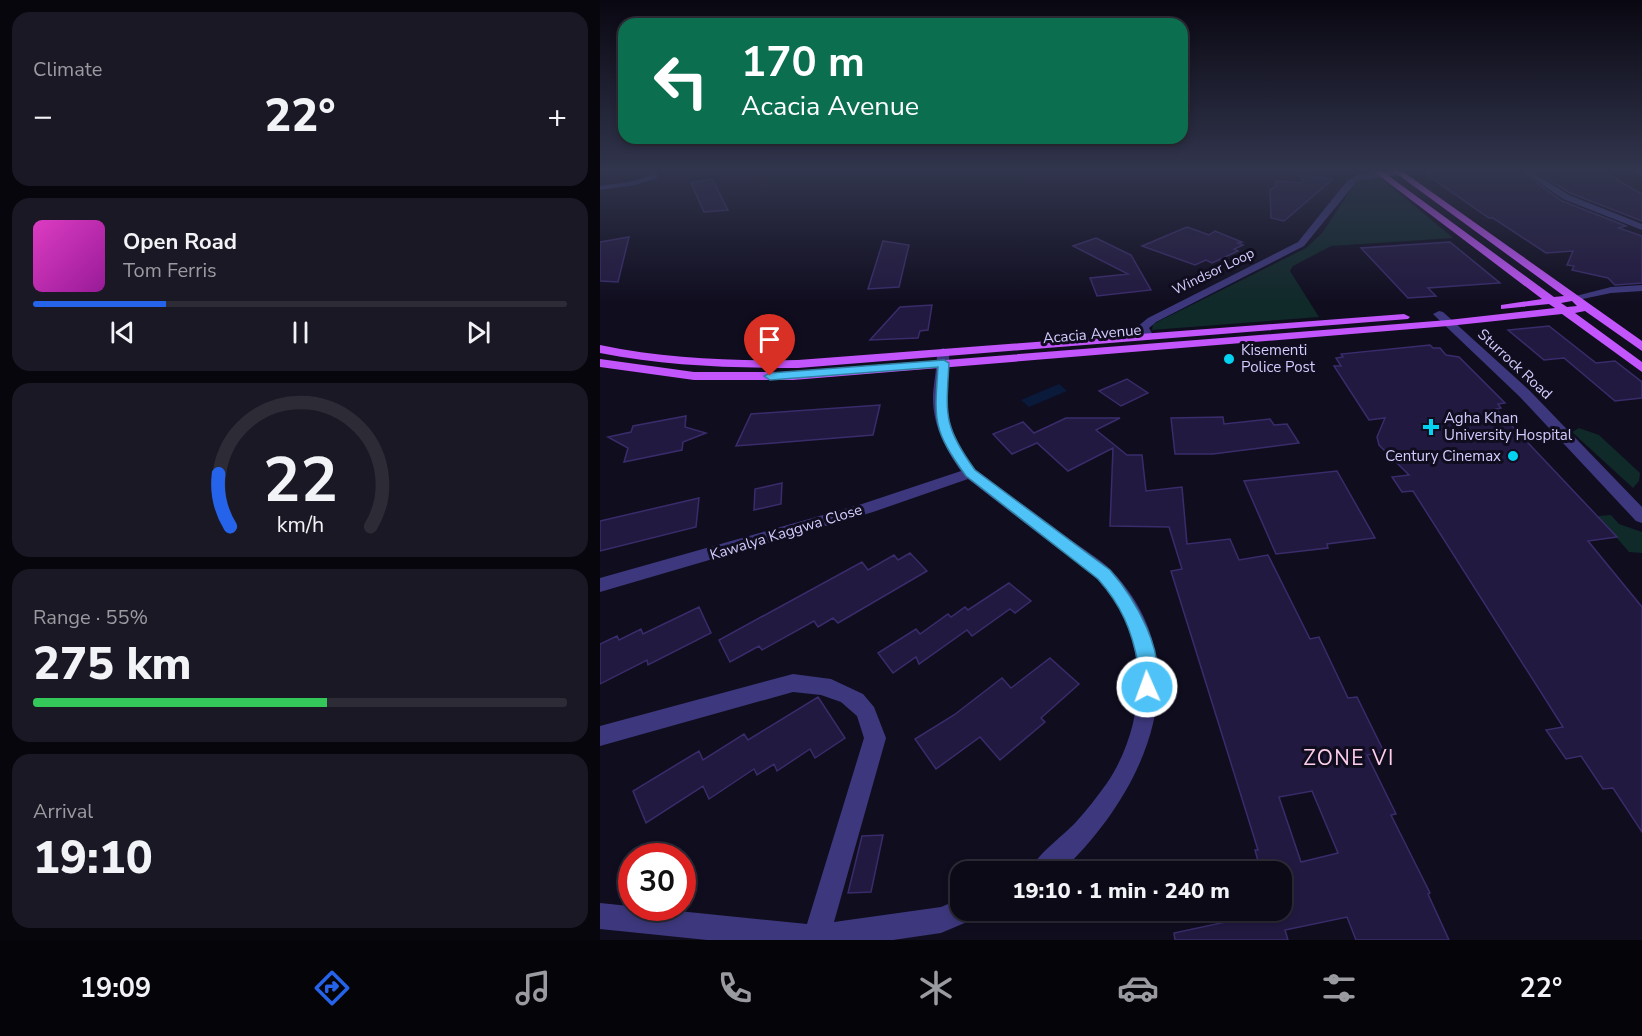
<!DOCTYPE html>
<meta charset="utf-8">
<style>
:root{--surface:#0c0a17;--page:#1a1824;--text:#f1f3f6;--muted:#9a9aa1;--line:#2c2b36;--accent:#2563eb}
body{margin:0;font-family:"Nunito Sans",sans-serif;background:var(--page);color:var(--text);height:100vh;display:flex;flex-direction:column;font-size:22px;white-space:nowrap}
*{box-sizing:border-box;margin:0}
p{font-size:20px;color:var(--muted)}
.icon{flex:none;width:33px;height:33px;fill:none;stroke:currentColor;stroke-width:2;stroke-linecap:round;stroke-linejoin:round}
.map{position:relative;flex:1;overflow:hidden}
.drawer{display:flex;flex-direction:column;gap:12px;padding:12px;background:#07060d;width:600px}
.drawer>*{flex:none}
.guide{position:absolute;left:18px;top:18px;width:570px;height:126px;border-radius:18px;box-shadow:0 3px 9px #0003,0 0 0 2px var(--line);background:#0b6e4f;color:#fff;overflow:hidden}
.speed{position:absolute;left:18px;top:843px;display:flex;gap:12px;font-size:30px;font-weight:700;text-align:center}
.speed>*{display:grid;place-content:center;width:78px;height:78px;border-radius:50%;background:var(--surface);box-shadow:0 3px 9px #0003,0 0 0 2px var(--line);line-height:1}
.speed .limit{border:9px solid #d22;background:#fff;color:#111}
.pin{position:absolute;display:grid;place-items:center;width:51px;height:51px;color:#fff;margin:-62px -26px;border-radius:50% 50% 50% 0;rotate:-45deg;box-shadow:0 0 6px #0007}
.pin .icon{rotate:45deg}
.me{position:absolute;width:66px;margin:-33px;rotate:358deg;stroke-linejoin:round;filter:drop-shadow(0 0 4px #0008)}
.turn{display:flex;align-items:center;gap:21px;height:126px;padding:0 24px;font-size:27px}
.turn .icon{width:78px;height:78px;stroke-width:2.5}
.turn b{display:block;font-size:42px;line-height:51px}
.big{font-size:45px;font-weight:800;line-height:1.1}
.drawer .widget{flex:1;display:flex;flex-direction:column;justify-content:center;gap:9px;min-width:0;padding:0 21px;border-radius:18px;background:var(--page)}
.drawer .dial{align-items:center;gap:0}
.dial svg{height:156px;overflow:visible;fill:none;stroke:var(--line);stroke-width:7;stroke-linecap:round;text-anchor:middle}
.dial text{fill:var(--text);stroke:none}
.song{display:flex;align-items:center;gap:18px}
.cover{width:72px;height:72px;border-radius:9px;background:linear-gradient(135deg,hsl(310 70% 55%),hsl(300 70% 35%))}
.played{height:6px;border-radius:3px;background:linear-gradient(90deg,var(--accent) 25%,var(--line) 25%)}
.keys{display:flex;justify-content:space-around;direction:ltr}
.heat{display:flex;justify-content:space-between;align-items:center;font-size:33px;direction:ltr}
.charge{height:9px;border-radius:4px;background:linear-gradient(90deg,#34c759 55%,var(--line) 0)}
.trip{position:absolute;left:350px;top:861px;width:342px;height:60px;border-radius:18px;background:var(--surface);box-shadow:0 3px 9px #0003,0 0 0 2px var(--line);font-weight:800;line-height:60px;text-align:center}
.dock{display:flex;height:96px;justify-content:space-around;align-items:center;background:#050409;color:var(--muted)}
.dock .icon{width:42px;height:42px}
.dock .active{color:var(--accent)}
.dock b{font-size:27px;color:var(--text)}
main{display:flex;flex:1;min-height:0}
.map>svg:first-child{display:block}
</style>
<main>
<section class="drawer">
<div class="widget"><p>Climate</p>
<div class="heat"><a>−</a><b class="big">22°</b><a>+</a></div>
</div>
<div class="widget">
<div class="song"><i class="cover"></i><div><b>Open Road</b><p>Tom Ferris</p></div></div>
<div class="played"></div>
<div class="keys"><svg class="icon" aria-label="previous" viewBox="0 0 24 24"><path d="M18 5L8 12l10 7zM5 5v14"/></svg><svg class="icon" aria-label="pause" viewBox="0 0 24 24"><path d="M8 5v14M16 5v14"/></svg><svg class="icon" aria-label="next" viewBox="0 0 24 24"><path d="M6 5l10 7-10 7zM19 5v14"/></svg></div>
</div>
<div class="widget dial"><svg viewBox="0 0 100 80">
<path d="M14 69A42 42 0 1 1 86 69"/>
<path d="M14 69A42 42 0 0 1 8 42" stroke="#2563eb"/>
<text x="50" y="56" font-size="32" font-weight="700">22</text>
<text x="50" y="72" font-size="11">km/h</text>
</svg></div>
<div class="widget"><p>Range · 55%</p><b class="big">275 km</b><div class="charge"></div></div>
<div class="widget"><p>Arrival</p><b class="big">19:10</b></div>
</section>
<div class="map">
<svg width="1042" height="940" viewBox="0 0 1042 940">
<rect width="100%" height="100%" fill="#100d1f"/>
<path fill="#102929" d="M781,178L853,238L731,246L693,266L690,271L719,317L552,330L553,324L706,248L722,233L757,181Z
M979,428L999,435L1040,473L1039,481L1033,488L972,432Z
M1011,515L1019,524L1042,532V553L1029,552L998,516Z"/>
<path fill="#0a1a3b" d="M459,384L467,391L429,407L421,400Z"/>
<path fill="#221940" stroke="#3a2c6b" stroke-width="1.5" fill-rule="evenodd" d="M827,171H920L962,201L1026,226L1019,228L1042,236V283L1015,285L1008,278L972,270L974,266L967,265L973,251L946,253L893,218H889L826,174H830Z
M935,171H1002L1042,194V221L970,193Z
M699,174L733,179L684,221L671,218L670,190L676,186V181L704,183Z
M112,179L128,210L104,212L91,183Z
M587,227L609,235L615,231L642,242L638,243L643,245L634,249L638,251L612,263L606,260L595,265L542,246Z
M29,237L18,282L0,281V242Z
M496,238L531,255L551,290L497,296L490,278L528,274L473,246Z
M283,241L309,245L299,287L268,289Z
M850,242L900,283L828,288L836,296L808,298L761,248Z
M332,305L328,330L320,331L318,338L270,340L300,307Z
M949,326L996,363L1015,361L1042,382V398L1015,401L964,358L944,360L908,330Z
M830,345L833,348H840L846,355L859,357L905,403L898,404L901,408L896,409L1017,537L988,541L1042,607V832L1013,788L1003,789L981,756L966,759L946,730L963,727L813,491L802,492L792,477L809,475L779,445L777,437L785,418L769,420L734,366H741L736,358L743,357L741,354Z
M527,379L548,393L521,406L499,391Z
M280,405L273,435L136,446L151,414Z
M86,416L85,427L106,433L83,442L82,450L24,462L28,448L8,437L31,432L33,426Z
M623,417L624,424L670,419L674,425L687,424L699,443L613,454H575L571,418Z
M466,418H520L496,430L527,455H542L546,491L582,487L587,544L630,539L639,560L668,555L710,639L719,637L748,698L757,697L784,752L767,755L796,814L791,815L830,893L828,894L849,940H756L747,917L685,930L688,940H575L574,933L681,910V872H661L655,850H658L571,571L582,569L569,527L510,526L513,448L468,471L437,443L412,454L393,434L423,422L434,433ZM712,791L738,853L701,862L679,797Z
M737,471L775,538L727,544L728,548L676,554L644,481Z
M182,483L181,504L154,510L155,489Z
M99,498L96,527L0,551V521Z
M310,553L327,571L238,623L233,618L218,627L214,621L162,650L159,646L130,662L119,640L262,562L268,570L294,555L298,560Z
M409,583L431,601L415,613L410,609L372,636L367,630L319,664L316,657L293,673L278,653L316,629L320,634L348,614L351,617L365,607L368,610Z
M99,607L111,633L48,665L47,660L0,684V644L17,636L19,640L41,629L43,634Z
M450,658L479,684L441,718L445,722L400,760L380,737L336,769L315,739L354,715L402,678L411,688Z
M218,697L245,738L215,758L210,749L177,771L174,764L157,775L154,769L109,799L103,786L46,823L33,791L99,751L103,760L144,734L148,740Z
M283,835L271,892L248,893L262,836Z"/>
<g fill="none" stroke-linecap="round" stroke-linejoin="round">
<path fill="#3d387d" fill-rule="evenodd" d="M49,171H57V178L35,185L0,190V186L34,181L50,175Z
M922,171H931L969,195L1042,224V230L963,199Z
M1034,171H1042V175Z
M777,172H801L805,174L757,181L704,246L556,322L549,328L553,335L551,337H543L537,327L548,318L698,242L747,181L757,175Z
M1042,285V291L1011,293L973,301L968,298L1011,287Z
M839,311L843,312L930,391L1042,507V523L1036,521L920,397L835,316L833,314Z
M343,348L349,352C350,367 347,381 347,395C346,424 359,447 375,469C406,492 437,515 467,537C481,548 499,558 511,570C604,667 544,793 461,872H429C435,856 463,836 476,822C487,810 497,797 507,783C548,722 551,635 498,580C487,568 472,559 459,549C428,526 398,502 368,479L273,512L0,592V578L262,504L361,471C345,448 332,424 333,395C334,381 337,367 337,352Z
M193,674L231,679L263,694L274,707L286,738L234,922L341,907L360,899V910H378L374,919L341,933L293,940H107L0,929V903L207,924L264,738L257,716L241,702L221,695L193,692L0,746V726Z"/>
<path fill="#c355fc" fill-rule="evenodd" d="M773,171H782L954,297L964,296L793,171H802L1042,341V351L985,311L975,313L1042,362V372L962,314L848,326L193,380H94L0,367V359L94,372H193L848,320L955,308L949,304L901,309V305L942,299ZM972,301L977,306L967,307L961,303Z
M804,314L810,317L808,319L198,368C131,368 66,366 0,353V345C66,359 131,361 198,360Z"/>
</g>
<linearGradient id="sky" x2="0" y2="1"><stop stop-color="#090711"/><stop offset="0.56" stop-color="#31354d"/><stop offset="1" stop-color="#31354d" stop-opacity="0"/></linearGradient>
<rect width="1042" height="303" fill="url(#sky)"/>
<path fill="#4fc3f7" stroke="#337fa1" stroke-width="1.5" d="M344,360L349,363C346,415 343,426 375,470L510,570C533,596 570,656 553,692L547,695L540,692C536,683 540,674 538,664C532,630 521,605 498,579L366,476C333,430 334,422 338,367L170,380L164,376L170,373Z"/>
<g fill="#04d2f1" stroke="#100d1f" stroke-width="2">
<circle cx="629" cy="359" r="6"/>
<path d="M828 418h6v6h6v6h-6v6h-6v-6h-6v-6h6z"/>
<circle cx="913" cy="456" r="6"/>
</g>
<g text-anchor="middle" stroke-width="6" stroke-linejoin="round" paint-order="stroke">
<g font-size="14" fill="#d3ccfe" stroke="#100d1f">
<text transform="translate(613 271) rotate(-26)" y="5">Windsor Loop</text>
</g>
<g font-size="15" fill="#d3ccfe" stroke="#100d1f">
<text transform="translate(492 334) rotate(-5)" y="5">Acacia Avenue</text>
<text transform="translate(915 364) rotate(43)" y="5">Sturrock Road</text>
<text transform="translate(186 532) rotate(-17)" y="5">Kawalya Kaggwa Close</text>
</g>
<g font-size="15" fill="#d3ccfe" stroke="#100d1f" text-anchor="start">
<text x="641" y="355">Kisementi<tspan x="641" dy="17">Police Post</tspan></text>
<text x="844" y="423">Agha Khan<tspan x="844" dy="17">University Hospital</tspan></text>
<text x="901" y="461" text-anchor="end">Century Cinemax</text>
</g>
<g font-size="21" letter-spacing="1.5" fill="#feceeb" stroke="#100d1f">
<text x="749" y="765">ZONE VI</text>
</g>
</g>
</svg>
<div class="speed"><div class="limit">30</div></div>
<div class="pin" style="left:170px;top:376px;background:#d93025"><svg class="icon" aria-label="arrive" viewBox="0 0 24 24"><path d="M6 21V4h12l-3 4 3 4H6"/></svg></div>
<svg class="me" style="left:547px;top:687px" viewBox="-20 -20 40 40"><circle r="17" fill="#4fc3f7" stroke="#fff" stroke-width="3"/><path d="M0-11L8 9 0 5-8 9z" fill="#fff"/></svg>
<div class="trip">19:10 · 1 min · 240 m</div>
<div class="guide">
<div class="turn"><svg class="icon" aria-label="left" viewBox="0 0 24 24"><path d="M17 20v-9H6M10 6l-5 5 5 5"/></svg><div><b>170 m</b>Acacia Avenue</div></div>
</div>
</div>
</main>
<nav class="dock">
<b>19:09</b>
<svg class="icon active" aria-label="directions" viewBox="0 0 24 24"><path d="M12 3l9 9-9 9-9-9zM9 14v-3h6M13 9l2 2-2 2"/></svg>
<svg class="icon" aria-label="music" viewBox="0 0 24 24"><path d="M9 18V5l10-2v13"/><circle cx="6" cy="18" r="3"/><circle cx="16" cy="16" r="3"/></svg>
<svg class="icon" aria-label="phone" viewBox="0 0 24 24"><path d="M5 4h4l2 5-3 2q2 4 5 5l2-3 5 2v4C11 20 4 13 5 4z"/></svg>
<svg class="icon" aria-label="climate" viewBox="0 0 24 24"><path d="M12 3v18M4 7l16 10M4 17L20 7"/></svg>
<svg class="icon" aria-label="car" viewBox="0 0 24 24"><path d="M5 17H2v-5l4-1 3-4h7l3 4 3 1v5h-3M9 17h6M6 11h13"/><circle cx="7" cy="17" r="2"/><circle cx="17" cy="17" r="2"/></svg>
<svg class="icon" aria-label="filters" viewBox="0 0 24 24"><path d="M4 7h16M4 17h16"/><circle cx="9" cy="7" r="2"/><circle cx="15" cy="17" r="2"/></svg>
<b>22°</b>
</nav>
